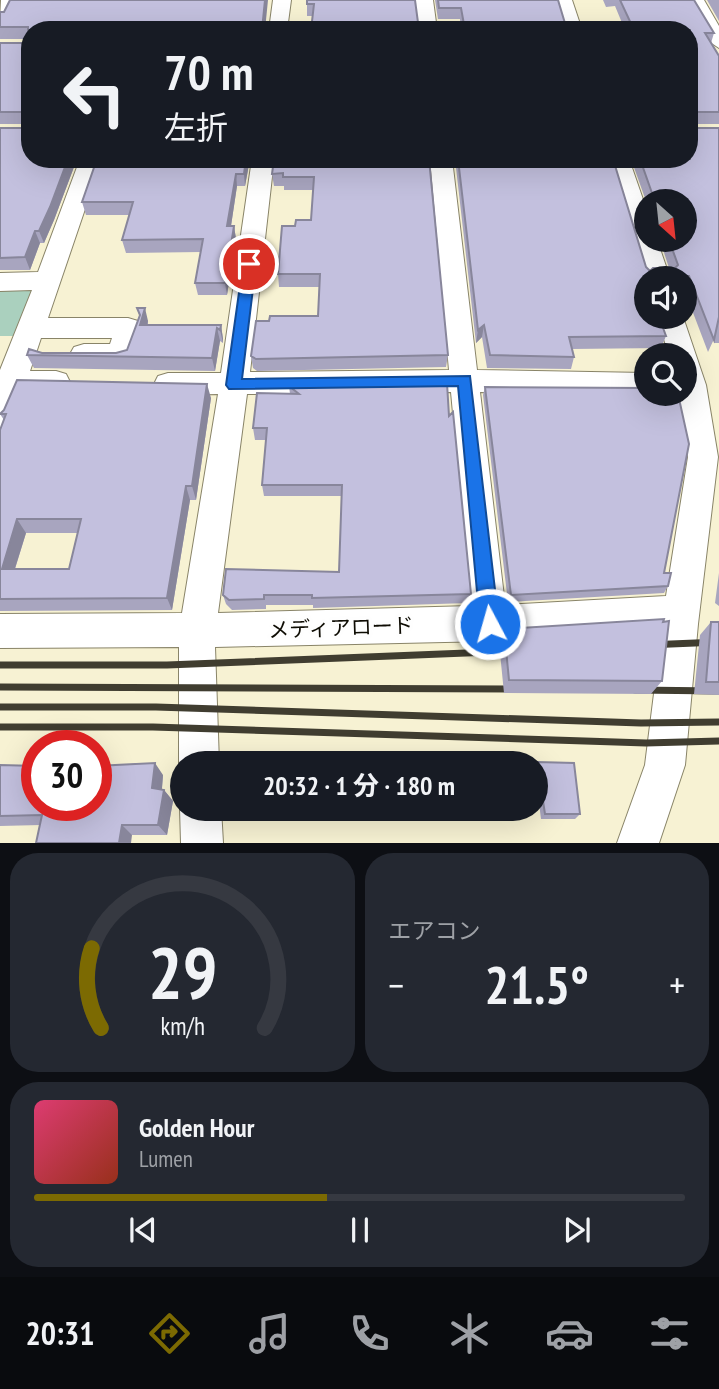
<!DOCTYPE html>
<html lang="ja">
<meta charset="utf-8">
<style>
:root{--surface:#171b24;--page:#242831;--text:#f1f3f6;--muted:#9ea1a6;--line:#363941;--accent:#7c6a02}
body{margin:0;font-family:"PT Sans Narrow","Noto Sans JP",sans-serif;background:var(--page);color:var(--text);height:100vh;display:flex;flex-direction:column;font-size:26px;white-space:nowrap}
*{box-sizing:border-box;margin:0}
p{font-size:23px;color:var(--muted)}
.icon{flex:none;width:38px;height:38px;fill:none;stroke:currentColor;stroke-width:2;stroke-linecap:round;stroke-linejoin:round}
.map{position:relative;height:843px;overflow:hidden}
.drawer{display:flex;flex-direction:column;gap:10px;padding:10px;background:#0d0f14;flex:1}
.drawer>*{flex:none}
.guide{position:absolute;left:21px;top:21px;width:677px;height:147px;border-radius:28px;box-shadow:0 7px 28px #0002;background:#171b24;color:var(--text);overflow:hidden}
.needle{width:46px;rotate:153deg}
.tools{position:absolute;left:634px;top:189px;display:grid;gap:14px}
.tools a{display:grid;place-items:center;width:63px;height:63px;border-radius:50%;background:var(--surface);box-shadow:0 7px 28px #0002;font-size:35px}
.speed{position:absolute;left:21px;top:730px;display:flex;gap:14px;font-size:35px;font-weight:700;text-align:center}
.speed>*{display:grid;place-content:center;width:91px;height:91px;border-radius:50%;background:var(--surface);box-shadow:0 7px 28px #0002;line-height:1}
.speed .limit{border:10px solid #d22;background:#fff;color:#111}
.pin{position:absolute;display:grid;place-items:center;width:60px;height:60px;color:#fff;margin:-30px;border:4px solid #fff;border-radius:50%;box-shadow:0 2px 7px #0007}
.me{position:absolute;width:77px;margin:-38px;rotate:354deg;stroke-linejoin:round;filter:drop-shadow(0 0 5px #0008)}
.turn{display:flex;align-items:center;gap:24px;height:147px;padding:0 28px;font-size:32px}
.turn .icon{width:91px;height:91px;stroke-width:2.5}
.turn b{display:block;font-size:49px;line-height:60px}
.big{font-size:52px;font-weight:700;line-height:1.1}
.drawer .widget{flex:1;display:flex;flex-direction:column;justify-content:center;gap:10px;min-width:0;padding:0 24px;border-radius:28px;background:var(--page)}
.drawer .dial{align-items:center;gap:0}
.dial svg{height:182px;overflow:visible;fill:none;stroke:var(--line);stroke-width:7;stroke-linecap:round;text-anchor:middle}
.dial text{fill:var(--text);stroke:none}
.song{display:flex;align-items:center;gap:21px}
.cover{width:84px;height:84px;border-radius:10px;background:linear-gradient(135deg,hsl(340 70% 55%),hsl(10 70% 35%))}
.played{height:7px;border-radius:4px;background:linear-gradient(90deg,var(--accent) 45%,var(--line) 45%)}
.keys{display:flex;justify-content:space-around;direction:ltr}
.heat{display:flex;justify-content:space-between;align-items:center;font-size:38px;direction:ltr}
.drawer .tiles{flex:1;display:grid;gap:10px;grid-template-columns:1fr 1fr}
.widget:last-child{grid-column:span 2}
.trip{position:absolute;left:170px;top:751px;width:378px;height:70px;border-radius:35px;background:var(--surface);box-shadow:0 7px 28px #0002;font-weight:700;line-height:70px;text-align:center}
.tabs{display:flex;height:112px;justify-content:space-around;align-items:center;background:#090b0e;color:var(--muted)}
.tabs .icon{width:49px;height:49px}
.tabs .on{color:var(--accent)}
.tabs b{font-size:32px;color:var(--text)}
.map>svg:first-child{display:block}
</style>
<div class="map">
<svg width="719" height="843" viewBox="0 0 719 843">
<rect width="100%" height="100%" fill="#f7f2d3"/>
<path fill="#aad0be" d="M0,289H34L17,336H0Z"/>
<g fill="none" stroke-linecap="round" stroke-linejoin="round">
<g stroke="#898468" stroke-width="2">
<path id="minor" d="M1,0H19L6,22L0,23Z
M273,0H291L287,30H269Z
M415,0H433L437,30H419Z
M554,0H572L582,30H564Z
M686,0H704L719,26V48L710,42Z
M80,159H102L48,318H128L138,321L142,328L131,361C114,366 91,366 74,361L70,354L74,347L84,344H110L112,338H41L30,371H56L66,374L70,382L66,390L56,393L23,392L10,424L0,428V370L32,290L0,291V273L38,272Z
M252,159H274L250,372L449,370L430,159H452L477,370L646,373V394H650L646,395L480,392L505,605L666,596L688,457L679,394H684V355H669L657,317H683L706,385L718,457L698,624L685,765L659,843H617L645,765L662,630L490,641L215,647L219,763H182V770L179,763V647L0,648V614L182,613L218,394L168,395L158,392L154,384L158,376L168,373H221ZM451,392L471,606L218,613L247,394Z
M607,159H629L646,208V240H657L670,278H646V281L644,278Z
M182,802V808H221L223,843H181L180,808Z"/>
</g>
<use href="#minor" fill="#fff" fill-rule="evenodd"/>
<path stroke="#403d30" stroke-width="7" d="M647,645L719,642
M0,665H167L518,651
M0,687L523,689
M635,690L719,691
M0,707H156L641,723L719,722
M0,727H153L646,743L719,741"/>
</g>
<path fill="#a8a5bf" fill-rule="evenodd" d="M10,0L30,30V159H77L54,220L44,243H40L30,270H0V128H27V124H0V43H28V39H0V12H4Z
M415,0L313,16H307V4Z
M435,0H558L567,30H461L460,19H438Z
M603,0H694L714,33L711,43L719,56V124H693V128H719V343H714V339L708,352L684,289V278H646L666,336L661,348L572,349L574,357L571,369L487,368L482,337L476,343L455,159H613L646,267L650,271L669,268L660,240H684V201H646L631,159H690V30H625L615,6L606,7Z
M707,0H719V21Z
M97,159H250L245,186H237L231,226H234L236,239L227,295H198L195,283L201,252L126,253L122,240L130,215H86L82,202Z
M429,159L448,355L446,367L257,371L253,368L251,356L269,321L318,316L319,287H279L278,274L295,226L311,220L313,190H284V186H274L272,174Z
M137,308L148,321V325H221L223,339V343L220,341L215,371L34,368L27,355L42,353H116L127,350L140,317Z
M289,386L449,416L471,594L468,603L313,608V605H266V609L232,610L226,604L223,595L339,572L342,496H264L262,485L266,440H255L253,428L290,394Z
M485,387L664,573L668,586L664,593L508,602L483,395Z
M211,398L196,500H190L172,610L0,611V430L4,420L0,414ZM26,533H78L69,569H15Z
M719,573V606L715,603Z
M711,622H719V695L694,694L700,635Z
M504,629L662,681L651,694L504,693L499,643Z
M537,762L580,814L575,819H541L536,779V765Z
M0,765L163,775L162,789L164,790L173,801L167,835H132L40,825L0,826Z"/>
<path fill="#88869b" d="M265,0H268L265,30H262Z
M68,159H77L54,220L44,243L39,231Z
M246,159H250L245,186L244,174Z
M236,174L237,186L229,239L227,226Z
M234,226L236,239L227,295L225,283Z
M35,231L40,243L30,270L25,257Z
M145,308L148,321L144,339L140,325Z
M221,325L223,339V343L220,330Z
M484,325L482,337L476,343L478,330Z
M217,328L220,341L215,371L212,358Z
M207,384L211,398L196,500L192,486Z
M186,486L190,500L172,610L167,598Z
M17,519L26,533L11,581L2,569Z
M155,763L163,775L161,799L152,788Z
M164,790L173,801L167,835L158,825Z
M122,825L132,835L131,843H119Z"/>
<path fill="#c3c0de" stroke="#88869b" stroke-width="2" fill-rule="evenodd" d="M10,0H265L262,30H30V159H68L50,207L39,231H35L25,257L0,258V128H27L28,112H0V43H28V27H0V12H4Z
M307,0H415L419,30H311L314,4H307Z
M438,0H558L567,30H465L461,8H439Z
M620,0H694L714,33H705L719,56V112H693V128H719V320V317L714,340L689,276H645L646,317H659L666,336L569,337L574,357L490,355L484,325L478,330L458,159H613L646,267L650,271L653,268H675L678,265L669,240H684V201H653V196L640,159H690V30H634Z
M97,159H246L244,174H236L227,226H234L225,283H195L203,239L122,240L133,202H82Z
M274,159H429L448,355L256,359L251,356L256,321H269L270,316H318L320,274H278L282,226H295L296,220H311L314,177H283V173L272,174Z
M137,308H145L140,325H221L220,330L217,328L212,358L27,355L29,349L42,353H116L127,350L140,315Z
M17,380L207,384L192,486H186L167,598L0,599V430L6,414H0L4,410ZM17,519H81L69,569H2Z
M447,383L449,416L453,412L471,594L312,598V595H264V599L229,600L223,595L226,569L339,572L342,485H262L267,428H253L257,393L299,394L289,386Z
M485,387L646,388V394H678L689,444L664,573H671L668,586L511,595Z
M664,619L663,622L669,621L662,681L509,680L504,629Z
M711,622H719V682H706Z
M537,762L574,763L580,814H545Z
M155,763L152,788L164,790L158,825H122L119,843H36L42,815L0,816V765L37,766V805H96V766Z"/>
<path fill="#1a73e8" stroke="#114b97" stroke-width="2" d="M249,259L256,264L242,379L470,376L499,624L497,630L490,633L483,630L480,624L458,386L229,389L226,385L243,264Z"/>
<g text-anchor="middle" stroke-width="7" stroke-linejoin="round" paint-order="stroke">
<g font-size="21" fill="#0e0c03" stroke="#fefefe">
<text transform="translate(341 628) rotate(-2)" y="7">メディアロード</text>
</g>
</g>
</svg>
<div class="tools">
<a><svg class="needle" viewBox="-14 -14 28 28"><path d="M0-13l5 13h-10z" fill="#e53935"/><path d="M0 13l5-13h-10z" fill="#9ea1a6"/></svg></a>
<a><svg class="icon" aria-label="sound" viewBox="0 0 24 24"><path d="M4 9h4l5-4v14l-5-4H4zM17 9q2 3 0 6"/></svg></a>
<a><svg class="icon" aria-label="search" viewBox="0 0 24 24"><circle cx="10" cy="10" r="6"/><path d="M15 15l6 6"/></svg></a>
</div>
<div class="speed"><div class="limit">30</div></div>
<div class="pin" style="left:249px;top:264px;background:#d93025"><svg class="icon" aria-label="arrive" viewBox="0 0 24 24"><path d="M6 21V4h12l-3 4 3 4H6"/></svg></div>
<svg class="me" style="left:490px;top:624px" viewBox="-20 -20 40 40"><circle r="17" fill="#1a73e8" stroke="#fff" stroke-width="3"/><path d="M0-11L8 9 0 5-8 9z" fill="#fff"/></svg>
<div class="trip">20:32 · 1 分 · 180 m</div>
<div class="guide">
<div class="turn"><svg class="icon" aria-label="left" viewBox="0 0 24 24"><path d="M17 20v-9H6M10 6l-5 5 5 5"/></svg><div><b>70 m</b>左折</div></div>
</div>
</div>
<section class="drawer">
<div class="tiles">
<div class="widget dial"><svg viewBox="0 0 100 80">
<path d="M14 69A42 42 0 1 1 86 69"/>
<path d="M14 69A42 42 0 0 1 10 34" stroke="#7c6a02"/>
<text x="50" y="56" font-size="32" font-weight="700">29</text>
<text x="50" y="72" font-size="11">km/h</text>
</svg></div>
<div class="widget"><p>エアコン</p>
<div class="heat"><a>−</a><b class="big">21.5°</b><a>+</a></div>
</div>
<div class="widget">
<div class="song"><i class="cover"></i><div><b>Golden Hour</b><p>Lumen</p></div></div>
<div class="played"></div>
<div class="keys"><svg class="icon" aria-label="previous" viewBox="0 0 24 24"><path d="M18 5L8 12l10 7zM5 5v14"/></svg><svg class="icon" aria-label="pause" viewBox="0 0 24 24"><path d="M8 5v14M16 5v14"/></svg><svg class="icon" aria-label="next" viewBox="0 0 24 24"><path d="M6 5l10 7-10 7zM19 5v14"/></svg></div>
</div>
</div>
</section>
<nav class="tabs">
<b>20:31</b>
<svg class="icon on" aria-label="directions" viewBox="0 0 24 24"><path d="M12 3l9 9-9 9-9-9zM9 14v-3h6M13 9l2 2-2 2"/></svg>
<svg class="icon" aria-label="music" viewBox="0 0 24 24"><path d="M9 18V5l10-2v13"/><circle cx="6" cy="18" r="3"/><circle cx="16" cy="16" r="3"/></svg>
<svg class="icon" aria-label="phone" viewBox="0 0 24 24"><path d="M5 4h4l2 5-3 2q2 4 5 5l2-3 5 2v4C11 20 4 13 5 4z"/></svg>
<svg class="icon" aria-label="climate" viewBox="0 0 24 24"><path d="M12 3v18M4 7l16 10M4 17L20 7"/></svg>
<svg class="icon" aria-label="car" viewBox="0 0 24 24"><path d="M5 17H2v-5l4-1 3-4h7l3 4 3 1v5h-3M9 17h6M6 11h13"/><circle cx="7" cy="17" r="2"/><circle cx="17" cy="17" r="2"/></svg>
<svg class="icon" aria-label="filters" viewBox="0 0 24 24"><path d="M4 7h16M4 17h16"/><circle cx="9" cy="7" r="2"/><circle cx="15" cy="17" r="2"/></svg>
</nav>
